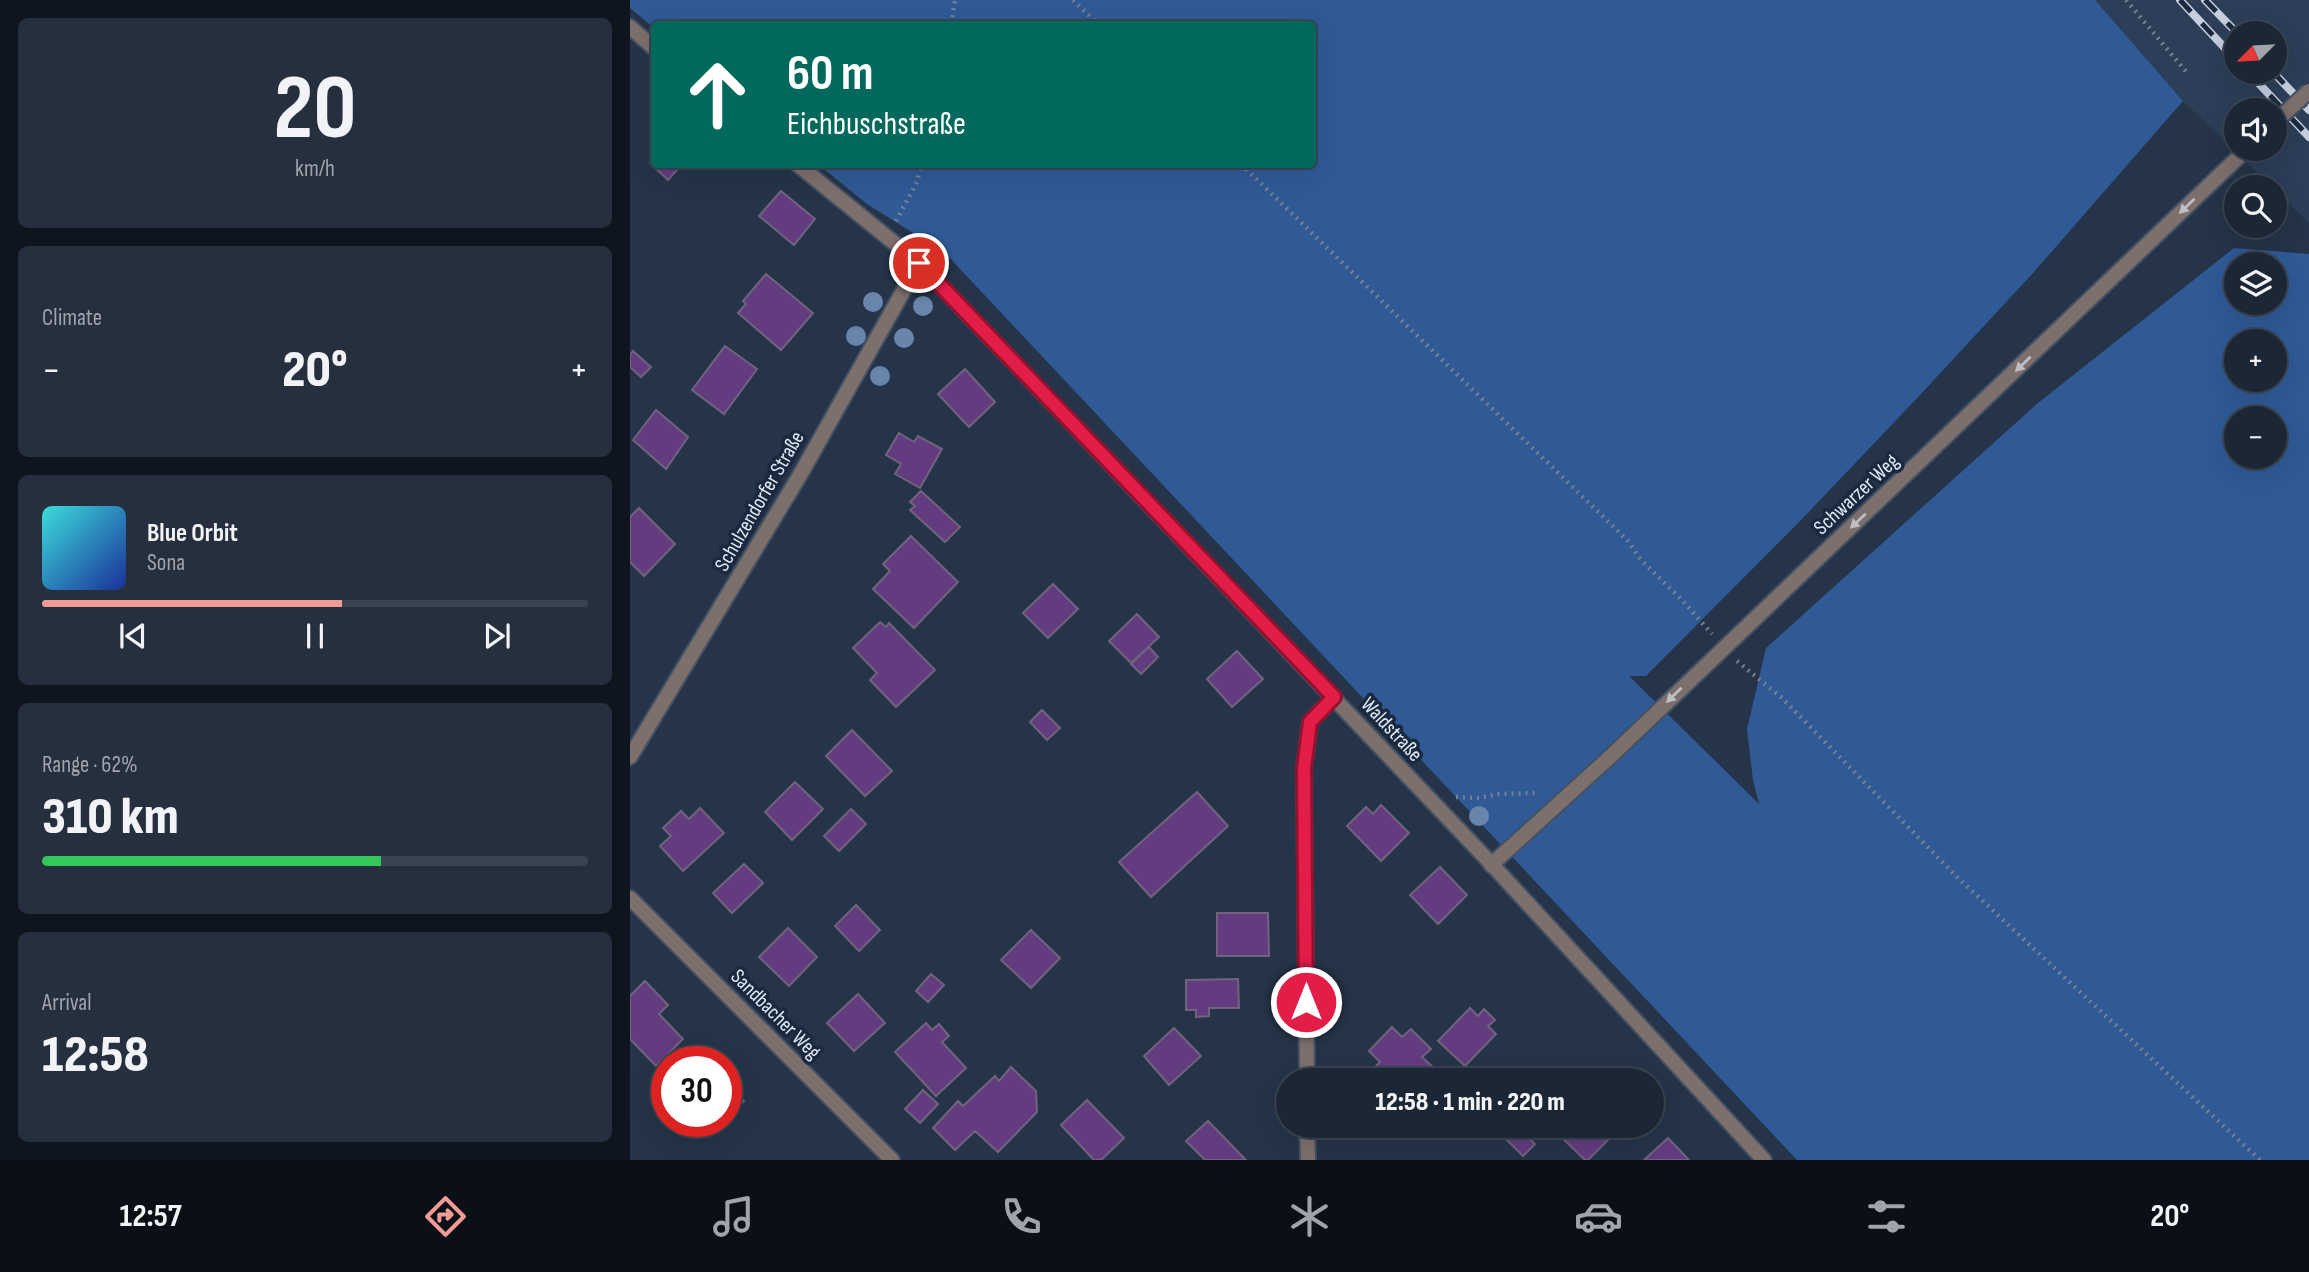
<!DOCTYPE html>
<meta charset="utf-8">
<style>
:root{--surface:#1c2736;--page:#252f3e;--text:#f1f3f6;--muted:#a0a5ad;--line:#3a4451;--accent:#f59b96}
body{margin:0;font-family:"Sofia Sans Condensed",sans-serif;background:var(--page);color:var(--text);height:100vh;display:flex;flex-direction:column;font-size:26px;white-space:nowrap}
*{box-sizing:border-box;margin:0}
p{font-size:23px;color:var(--muted)}
.icon{flex:none;width:38px;height:38px;fill:none;stroke:currentColor;stroke-width:2;stroke-linecap:round;stroke-linejoin:round}
.map{position:relative;flex:1;overflow:hidden}
.side{display:flex;flex-direction:column;gap:18px;padding:18px;background:#0f151e;width:630px}
.side>*{flex:none}
.hud{position:absolute;left:21px;top:21px;width:665px;height:147px;border-radius:7px;box-shadow:0 7px 28px #0002,0 0 0 2px var(--line);background:#00695c;color:#fff;overflow:hidden}
.needle{width:46px;rotate:246deg}
.controls{position:absolute;left:1594px;top:21px;display:grid;gap:14px}
.controls a{display:grid;place-items:center;width:63px;height:63px;border-radius:50%;background:var(--surface);box-shadow:0 7px 28px #0002,0 0 0 2px var(--line);font-size:35px}
.speed{position:absolute;left:21px;top:1046px;display:flex;gap:14px;font-size:35px;font-weight:700;text-align:center}
.speed>*{display:grid;place-content:center;width:91px;height:91px;border-radius:50%;background:var(--surface);box-shadow:0 7px 28px #0002,0 0 0 2px var(--line);line-height:1}
.speed .limit{border:10px solid #d22;background:#fff;color:#111}
.pin{position:absolute;display:grid;place-items:center;width:60px;height:60px;color:#fff;margin:-30px;border:4px solid #fff;border-radius:50%;box-shadow:0 2px 7px #0007}
.me{position:absolute;width:77px;margin:-38px;rotate:0deg;stroke-linejoin:round;filter:drop-shadow(0 0 5px #0008)}
.turn{display:flex;align-items:center;gap:24px;height:147px;padding:0 21px;font-size:32px}
.turn .icon{width:91px;height:91px;stroke-width:2.5}
.turn b{display:block;font-size:49px;line-height:60px}
.big{font-size:52px;font-weight:800;line-height:1.1}
.side .widget{flex:1;display:flex;flex-direction:column;justify-content:center;gap:10px;min-width:0;padding:0 24px;border-radius:10px;background:var(--page)}
.side .dial{align-items:center;gap:0}
.dial b{font-size:91px;line-height:1}
.song{display:flex;align-items:center;gap:21px}
.cover{width:84px;height:84px;border-radius:10px;background:linear-gradient(135deg,hsl(180 70% 55%),hsl(230 70% 35%))}
.played{height:7px;border-radius:4px;background:linear-gradient(90deg,var(--accent) 55%,var(--line) 55%)}
.keys{display:flex;justify-content:space-around;direction:ltr}
.heat{display:flex;justify-content:space-between;align-items:center;font-size:38px;direction:ltr}
.charge{height:10px;border-radius:5px;background:linear-gradient(90deg,#34c759 62%,var(--line) 0)}
.trip{position:absolute;left:646px;top:1068px;width:388px;height:70px;border-radius:35px;background:var(--surface);box-shadow:0 7px 28px #0002,0 0 0 2px var(--line);font-weight:800;line-height:70px;text-align:center}
.tab-bar{display:flex;height:112px;justify-content:space-around;align-items:center;background:#0b1016;color:var(--muted)}
.tab-bar .icon{width:49px;height:49px}
.tab-bar .active{color:var(--accent)}
.tab-bar b{font-size:32px;color:var(--text)}
main{display:flex;flex:1;min-height:0}
.map>svg:first-child{display:block}
</style>
<main>
<section class="side">
<div class="widget dial"><b>20</b><p>km/h</p></div>
<div class="widget"><p>Climate</p>
<div class="heat"><a>−</a><b class="big">20°</b><a>+</a></div>
</div>
<div class="widget">
<div class="song"><i class="cover"></i><div><b>Blue Orbit</b><p>Sona</p></div></div>
<div class="played"></div>
<div class="keys"><svg class="icon" aria-label="previous" viewBox="0 0 24 24"><path d="M18 5L8 12l10 7zM5 5v14"/></svg><svg class="icon" aria-label="pause" viewBox="0 0 24 24"><path d="M8 5v14M16 5v14"/></svg><svg class="icon" aria-label="next" viewBox="0 0 24 24"><path d="M6 5l10 7-10 7zM19 5v14"/></svg></div>
</div>
<div class="widget"><p>Range · 62%</p><b class="big">310 km</b><div class="charge"></div></div>
<div class="widget"><p>Arrival</p><b class="big">12:58</b></div>
</section>
<div class="map">
<svg width="1679" height="1160" viewBox="0 0 1679 1160">
<rect width="100%" height="100%" fill="#253448"/>
<path fill="#2c3e58" fill-rule="evenodd" d="M1465,0H1679V223L1645,190V187H1642L1553,101ZM1606,33H1645V72H1606ZM1606,110H1645V149H1606Z"/>
<path fill="#2f5a96" fill-rule="evenodd" d="M0,0H1465L1553,101L1404,272L1290,395L1174,517L1016,676H999L1129,804L1123,780L1117,729L1136,648L1408,403L1604,248L1679,254V1160H1167L315,253L237,204L189,165L682,164V24H24V28L0,8ZM1606,264H1645V303H1606ZM1606,341H1645V380H1606ZM1606,418H1645V457H1606Z"/>
<path fill="#633c80" stroke="#71637d" stroke-width="2" d="M24,158V164H52L38,180L20,163Z
M151,191L185,219L164,245L129,216Z
M136,274L183,313L151,350L108,313L116,304L113,301Z
M95,346L127,369L94,414L62,390Z
M3,351L21,367L11,377L0,367V355Z
M335,369L365,402L339,427L308,394Z
M26,410L58,437L36,469L3,440Z
M269,433L284,442L288,436L312,449L290,488L265,474L271,464L256,455Z
M291,491L330,527L315,542L280,510L285,506L280,502Z
M9,508L45,544L14,576L0,562V517Z
M281,536L328,582L284,628L243,589L260,571L253,564Z
M423,584L448,609L418,638L393,613Z
M507,614L529,637L501,663L479,641Z
M250,622L256,627L259,623L305,670L266,707L240,680L247,673L223,648Z
M519,647L528,657L511,674L501,664Z
M607,651L633,679L602,707L577,679Z
M412,710L430,728L417,740L400,722Z
M222,730L262,771L235,796L196,756Z
M165,782L193,809L162,840L135,812Z
M567,792L598,826L521,897L489,862Z
M751,805L779,833L751,861L717,826L736,807L743,814Z
M70,808L94,833L53,871L30,846L41,836L33,828L51,811L59,819Z
M221,809L236,824L209,851L194,836Z
M114,864L133,883L102,913L83,893Z
M810,867L837,895L808,924L780,895Z
M226,905L250,930L229,951L205,926Z
M587,913H638L639,956H587Z
M158,928L187,957L159,986L129,957Z
M401,930L430,958L401,988L371,960Z
M301,974L314,985L298,1002L286,991Z
M608,979L609,1008H579V1016L566,1017V1010H556V980Z
M15,981L38,1005L29,1014L53,1039L26,1066L0,1039V996Z
M228,994L255,1023L224,1051L197,1023Z
M840,1008L848,1016L854,1009L865,1020L858,1026L866,1034L835,1066L808,1041Z
M296,1023L302,1030L309,1024L319,1036L312,1042L336,1068L306,1096L265,1052Z
M762,1027L772,1037L781,1029L801,1049L792,1057L804,1068L793,1080H754L743,1069L750,1062L739,1051Z
M544,1028L571,1056L539,1085L514,1056Z
M381,1067L406,1091L407,1112L368,1152L345,1131L325,1150L303,1128L328,1101L333,1106L365,1076L369,1081Z
M96,1084L114,1101L96,1119Z
M293,1090L308,1104L290,1123L275,1109Z
M457,1100L494,1138L471,1160H464L431,1125Z
M578,1121L616,1160H575L556,1141Z
M862,1125H886L905,1144L893,1156Z
M937,1125H963L978,1140L958,1160H955L928,1134Z
M1038,1138L1059,1160H1014Z"/>
<g fill="none" stroke-linecap="round" stroke-linejoin="round">
<g stroke="#435164" stroke-width="18">
<path id="street" d="M0,27L24,48
M167,164L289,263L854,856L1134,1160
M0,757L170,475L289,263
M861,865L981,756L1617,149
M0,898L262,1160
M677,1080L674,768L680,722L704,697
M677,1125L678,1160"/>
</g>
<path stroke="#748192" stroke-width="4.5" stroke-dasharray="2 5" stroke-linecap="butt" d="M443,0L468,24
M1496,0L1558,74
M321,24L325,0
M611,164L998,541L1011,560L1051,599L1082,634
M266,221L287,182L291,164
M1107,661L1152,698L1326,876L1630,1160
M826,797L849,798L868,794L907,793"/>
<use href="#street" stroke="#7d6f6c" stroke-width="14"/>
<g stroke="#c4cedd" stroke-width="8">
<path id="rail" d="M1550,0L1606,60
M1575,0L1607,33
M1618,72L1679,137
M1643,72L1679,110"/>
</g>
<use href="#rail" stroke="#1b293e" stroke-width="5" stroke-dasharray="16" stroke-linecap="butt"/>
<g stroke="#435164" stroke-width="18" stroke-linecap="butt">
<path id="street-bridge" d="M1645,122L1679,91"/>
</g>
<use href="#street-bridge" stroke="#7d6f6c" stroke-width="14"/>
</g>
<g fill="#6985ab">
<circle cx="243" cy="302" r="10"/>
<circle cx="293" cy="306" r="10"/>
<circle cx="226" cy="336" r="10"/>
<circle cx="274" cy="338" r="10"/>
<circle cx="250" cy="376" r="10"/>
<circle cx="849" cy="816" r="10"/>
</g>
<defs><path id="oneway-solid" d="M-6-.8H1V-3.2L6.5 0L1 3.2V.8H-6Z" transform="scale(1.75)"/></defs>
<g fill="#bdbec6">
<use href="#oneway-solid" transform="translate(1557 206) rotate(136)"/>
<use href="#oneway-solid" transform="translate(1393 364) rotate(136)"/>
<use href="#oneway-solid" transform="translate(1228 521) rotate(137)"/>
<use href="#oneway-solid" transform="translate(1044 695) rotate(136)"/>
</g>
<g fill="none" stroke-linecap="round" stroke-linejoin="round">
<g stroke="#92132f" stroke-width="18">
<path id="route" d="M289,263L704,697L680,722L674,768L676,1002"/>
</g>
<use href="#route" stroke="#e11d48" stroke-width="12"/>
</g>
<g text-anchor="middle" stroke-width="7" stroke-linejoin="round" paint-order="stroke">
<g font-size="21" fill="#e0e9f7" stroke="#1b293e">
<text transform="translate(1226 494) rotate(-43)" y="7">Schwarzer Weg</text>
<text transform="translate(129 501) rotate(-60)" y="7">Schulzendorfer Straße</text>
<text transform="translate(762 729) rotate(47)" y="7">Waldstraße</text>
<text transform="translate(146 1014) rotate(45)" y="7">Sandbacher Weg</text>
</g>
</g>
</svg>
<div class="controls">
<a><svg class="needle" viewBox="-14 -14 28 28"><path d="M0-13l5 13h-10z" fill="#e53935"/><path d="M0 13l5-13h-10z" fill="#a0a5ad"/></svg></a>
<a><svg class="icon" aria-label="sound" viewBox="0 0 24 24"><path d="M4 9h4l5-4v14l-5-4H4zM17 9q2 3 0 6"/></svg></a>
<a><svg class="icon" aria-label="search" viewBox="0 0 24 24"><circle cx="10" cy="10" r="6"/><path d="M15 15l6 6"/></svg></a>
<a><svg class="icon" aria-label="layers" viewBox="0 0 24 24"><path d="M12 4l9 5-9 5-9-5zM3 14l9 5 9-5"/></svg></a>
<a>+</a>
<a>−</a>
</div>
<div class="speed"><div class="limit">30</div></div>
<div class="pin" style="left:289px;top:263px;background:#d93025"><svg class="icon" aria-label="arrive" viewBox="0 0 24 24"><path d="M6 21V4h12l-3 4 3 4H6"/></svg></div>
<svg class="me" style="left:676px;top:1002px" viewBox="-20 -20 40 40"><circle r="17" fill="#e11d48" stroke="#fff" stroke-width="3"/><path d="M0-11L8 9 0 5-8 9z" fill="#fff"/></svg>
<div class="trip">12:58 · 1 min · 220 m</div>
<div class="hud">
<div class="turn"><svg class="icon" aria-label="ahead" viewBox="0 0 24 24"><path d="M12 20V5M6 11l6-6 6 6"/></svg><div><b>60 m</b>Eichbuschstraße</div></div>
</div>
</div>
</main>
<nav class="tab-bar">
<b>12:57</b>
<svg class="icon active" aria-label="directions" viewBox="0 0 24 24"><path d="M12 3l9 9-9 9-9-9zM9 14v-3h6M13 9l2 2-2 2"/></svg>
<svg class="icon" aria-label="music" viewBox="0 0 24 24"><path d="M9 18V5l10-2v13"/><circle cx="6" cy="18" r="3"/><circle cx="16" cy="16" r="3"/></svg>
<svg class="icon" aria-label="phone" viewBox="0 0 24 24"><path d="M5 4h4l2 5-3 2q2 4 5 5l2-3 5 2v4C11 20 4 13 5 4z"/></svg>
<svg class="icon" aria-label="climate" viewBox="0 0 24 24"><path d="M12 3v18M4 7l16 10M4 17L20 7"/></svg>
<svg class="icon" aria-label="car" viewBox="0 0 24 24"><path d="M5 17H2v-5l4-1 3-4h7l3 4 3 1v5h-3M9 17h6M6 11h13"/><circle cx="7" cy="17" r="2"/><circle cx="17" cy="17" r="2"/></svg>
<svg class="icon" aria-label="filters" viewBox="0 0 24 24"><path d="M4 7h16M4 17h16"/><circle cx="9" cy="7" r="2"/><circle cx="15" cy="17" r="2"/></svg>
<b>20°</b>
</nav>
